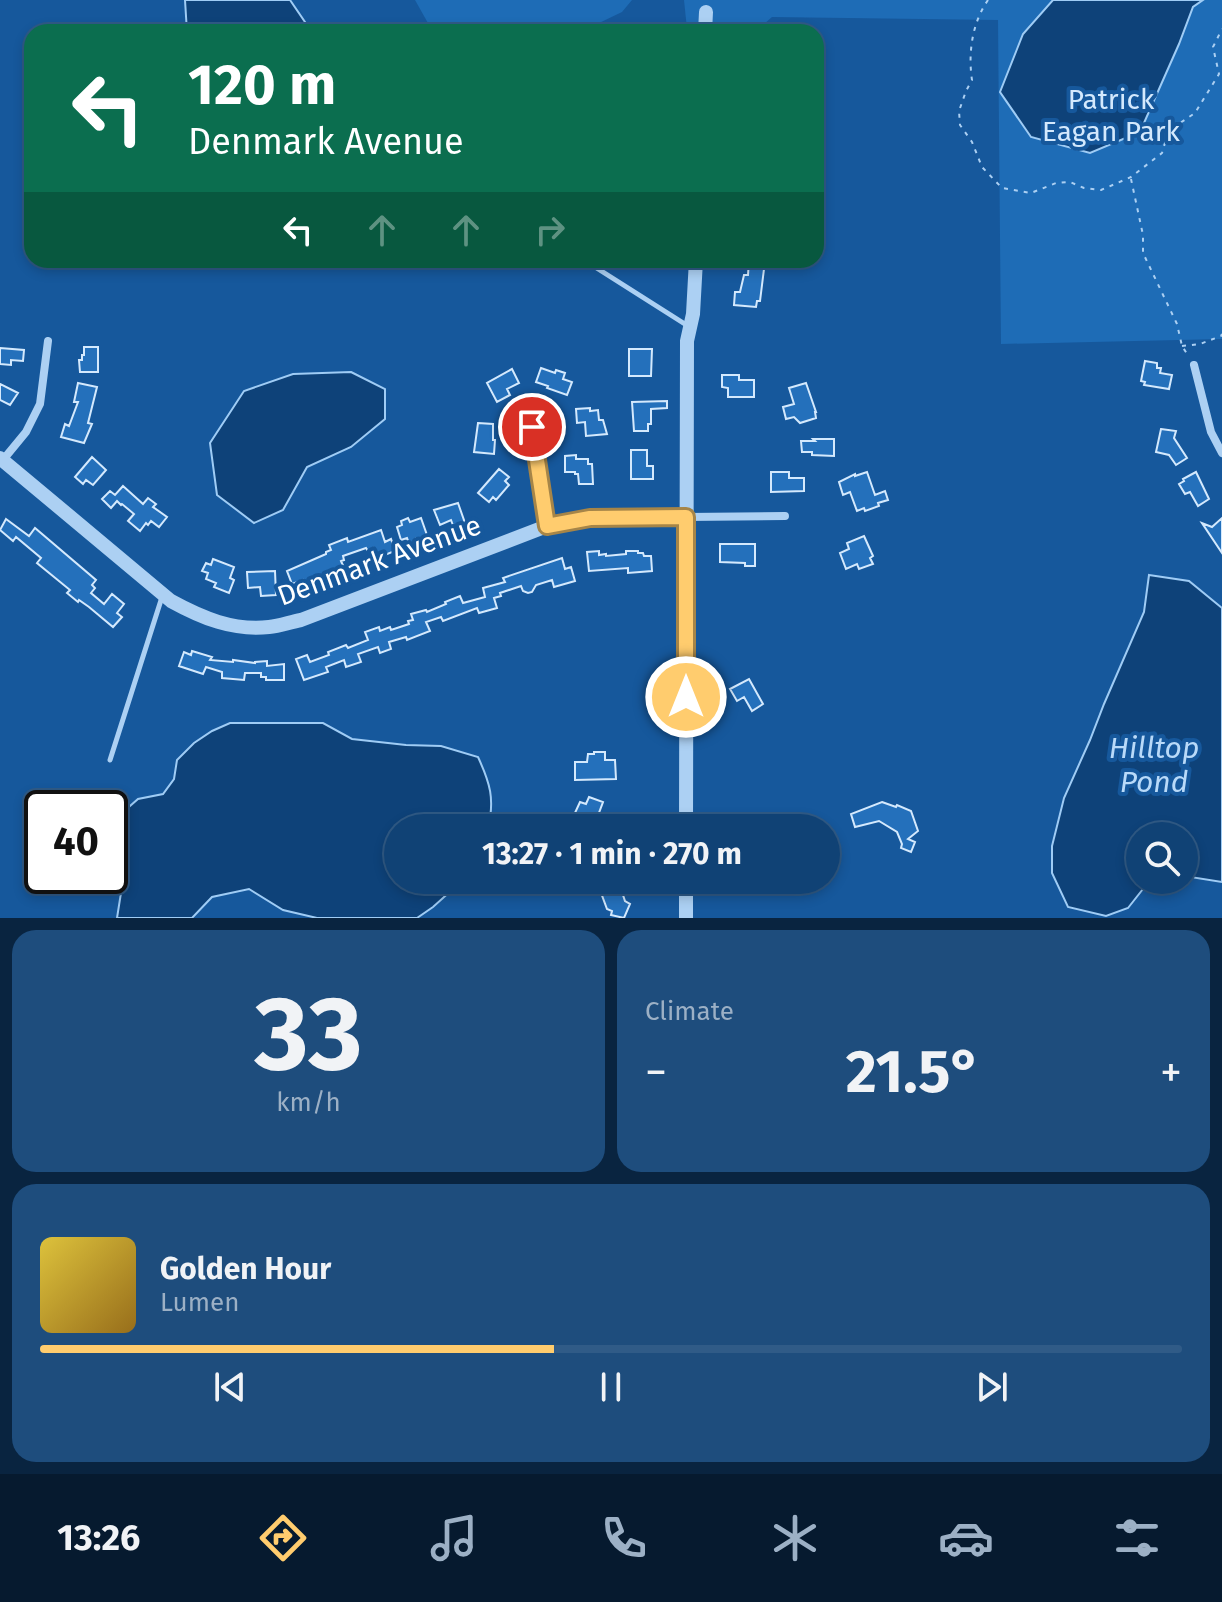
<!DOCTYPE html>
<meta charset="utf-8">
<style>
:root{--surface:#104275;--page:#1e4d7d;--text:#f1f3f6;--muted:#9cb0c5;--line:#305b87;--accent:#ffcc6e}
body{margin:0;font-family:"Fira Sans",sans-serif;background:var(--page);color:var(--text);height:100vh;display:flex;flex-direction:column;font-size:30px;white-space:nowrap}
*{box-sizing:border-box;margin:0}
p{font-size:26px;color:var(--muted)}
.icon{flex:none;width:44px;height:44px;fill:none;stroke:currentColor;stroke-width:2;stroke-linecap:round;stroke-linejoin:round}
.map{position:relative;height:918px;overflow:hidden}
.details{display:flex;flex-direction:column;gap:12px;padding:12px;background:#092440;flex:1}
.details>*{flex:none}
.banner{position:absolute;left:24px;top:24px;width:800px;height:244px;border-radius:24px;box-shadow:0 4px 12px #0003,0 0 0 2px var(--line);background:#0b6e4f;color:#fff;overflow:hidden}
.tools{position:absolute;left:1126px;top:822px;display:grid;gap:16px}
.tools a{display:grid;place-items:center;width:72px;height:72px;border-radius:50%;background:var(--surface);box-shadow:0 4px 12px #0003,0 0 0 2px var(--line);font-size:40px}
.speed{position:absolute;left:24px;top:790px;display:flex;gap:16px;font-size:40px;font-weight:700;text-align:center}
.speed>*{display:grid;place-content:center;width:104px;height:104px;border-radius:50%;background:var(--surface);box-shadow:0 4px 12px #0003,0 0 0 2px var(--line);line-height:1}
.speed .limit{border:4px solid #111;border-radius:12px;background:#fff;color:#111}
.pin{position:absolute;display:grid;place-items:center;width:68px;height:68px;color:#fff;margin:-34px;border:4px solid #fff;border-radius:50%;box-shadow:0 2px 8px #0007}
.me{position:absolute;width:88px;margin:-44px;rotate:0deg;stroke-linejoin:round;filter:drop-shadow(0 0 6px #0008)}
.turn{display:flex;align-items:center;gap:28px;height:168px;padding:0 32px;font-size:36px}
.turn .icon{width:104px;height:104px;stroke-width:2.5}
.turn b{display:block;font-size:56px;line-height:68px}
.lanes{display:flex;align-items:center;height:76px;padding:0 32px;background:#0003;justify-content:center;gap:40px;direction:ltr}
.lanes .off{opacity:.35}
.big{font-size:60px;font-weight:700;line-height:1.1}
.details .card{flex:1;display:flex;flex-direction:column;justify-content:center;gap:12px;min-width:0;padding:0 28px;border-radius:24px;background:var(--page)}
.details .dial{align-items:center;gap:0}
.dial b{font-size:104px;line-height:1}
.song{display:flex;align-items:center;gap:24px}
.cover{width:96px;height:96px;border-radius:12px;background:linear-gradient(135deg,hsl(50 70% 55%),hsl(40 70% 35%))}
.played{height:8px;border-radius:4px;background:linear-gradient(90deg,var(--accent) 45%,var(--line) 45%)}
.keys{display:flex;justify-content:space-around;direction:ltr}
.heat{display:flex;justify-content:space-between;align-items:center;font-size:44px;direction:ltr}
.details .tiles{flex:1;display:grid;gap:12px;grid-template-columns:1fr 1fr}
.card:last-child{grid-column:span 2}
.trip{position:absolute;left:384px;top:814px;width:456px;height:80px;border-radius:40px;background:var(--surface);box-shadow:0 4px 12px #0003,0 0 0 2px var(--line);font-weight:700;line-height:80px;text-align:center}
.dock{display:flex;height:128px;justify-content:space-around;align-items:center;background:#061a2f;color:var(--muted)}
.dock .icon{width:56px;height:56px}
.dock .on{color:var(--accent)}
.dock b{font-size:36px;color:var(--text)}
.map>svg:first-child{display:block}
</style>
<div class="map">
<svg width="1222" height="918" viewBox="0 0 1222 918">
<rect width="100%" height="100%" fill="#16589c"/>
<path fill="#1e6cb6" d="M415,0H632L622,12L597,24L596,32H433Z
M684,0H1222V339L1001,344L998,20L772,17L755,32L687,29Z"/>
<path fill="#0e4279" stroke="#9fccf5" stroke-width="2" d="M185,0H290L307,25L309,32H187Z
M1053,0H1203L1193,7L1179,44L1140,132L1090,153L1031,137L1000,92L1023,34Z
M351,372L385,389V419L351,447L307,467L283,510L254,523L217,495L210,443L244,391L293,374Z
M1149,575L1189,581L1222,608V882L1184,876V836H1140V880H1150L1128,908L1106,916L1068,907L1052,873V846L1064,798L1090,740L1104,704L1144,612Z
M230,723H323L352,739L406,745L441,746L478,757C490,783 495,799 488,828H398V880H463L433,907L417,918H317L283,910L249,889L212,897L192,918H117L124,874L120,842L122,813L138,799L163,794L174,779L177,760L194,743L212,731Z"/>
<path fill="#2470bb" stroke="#d4e9fd" stroke-width="2" d="M749,260L765,261L760,301H757L756,307L734,305L735,292H740L744,275H748Z
M84,347H98V372H80L79,360H82V355H84Z
M0,348L24,350L23,361L11,360V365L0,364Z
M629,349H652L651,376H629Z
M1145,361L1157,363V368H1161L1160,373L1172,375L1169,389L1144,385L1145,382L1141,381Z
M541,368L555,373L556,370L565,373L563,379L572,382L567,395L547,388L548,386L536,382Z
M512,369L519,383L507,389L510,395L497,402L487,383Z
M722,375H739V380H754V397H728V388L722,387Z
M78,383L97,387L88,423L92,424L84,443L61,437L65,424L69,426L78,402H74Z
M806,383L816,412H815L816,418L800,423L794,417L786,419L783,407L794,404L789,388Z
M0,384L18,393L10,405L0,400Z
M667,401V408L651,409V424H648V431H634L632,402Z
M590,408V411L598,410L599,420H603L607,434L586,436L585,422L577,423L576,409Z
M478,423L493,424V440H495L494,454L474,452Z
M1161,429L1176,431L1174,438L1187,458L1176,465L1169,455L1156,452Z
M813,439H834V456L812,455V452H802L801,441H815Z
M631,450H647V466H653V479H631Z
M576,455V459H588V464H592L593,484H579L578,474H575V472H565V456Z
M92,457L106,470L93,485L86,480L83,484L75,477Z
M499,469L509,477L505,481L509,485L496,500L493,497L489,502L478,493Z
M771,472H789V478H804V491L771,492Z
M867,472L875,495L885,491L888,500L878,503L879,506L865,511L864,508L857,511L850,492L843,495L839,482L855,474V476Z
M1196,472L1209,499L1198,506L1190,492L1185,494L1179,484L1184,481L1183,479Z
M123,486L143,504L148,498L156,504L153,507L167,517L159,527L151,521L148,525L146,523L140,531L128,521L134,514L122,504L121,505L117,501L111,508L102,499L110,491L115,495Z
M458,503L465,523L454,528L451,520L440,525L434,510Z
M408,518L410,522L421,518L428,538L417,542L415,538L417,544L410,546L407,538L401,540L397,527L402,525L401,521Z
M1222,518V553L1202,523L1212,527Z
M6,519L29,536L35,528L96,580L92,585L95,588L91,593L104,604L112,594L124,604L117,613L122,617L113,627L89,607L79,600L78,602L67,593L70,590L37,563L41,558L16,537L13,541L0,530Z
M381,530L385,542L391,539L395,551L377,558L373,548L368,551L366,548L343,556L344,560L341,561L345,570L312,584L311,581L304,583L303,580L292,584L287,571L326,554V552L331,550L329,545L347,538L348,542Z
M864,536L873,556L870,558L873,564L859,569L857,564L846,569L840,553L849,549L847,543Z
M720,544H755V566H745V563L720,562Z
M599,551V555L606,554V556L626,554V551H638V553H643L644,556H651L652,571L628,573V568L589,571L587,552Z
M562,558L565,569L571,567L575,581L554,587L552,580L536,585L532,592L528,593L523,591L521,586L500,593L501,596L494,598L497,608L479,613L477,608L443,621L441,617L426,622L430,631L407,640L406,637L389,642L391,649L380,653L378,647L358,654L361,662L346,667L344,660L326,667L328,672L304,680L296,659L307,655L310,662L329,655L328,652L346,645L348,648L368,640L365,632L379,627L380,631L390,627L391,630L409,624L408,621L413,620L411,614L426,610L427,612L446,604L445,602L460,596L463,603L485,597L483,588L505,582L503,578Z
M213,559L234,567L230,578L234,580L229,593L214,587L216,583L206,579L208,573L202,571L206,563L211,565Z
M275,571L276,595L261,596L260,587L248,588L247,572Z
M192,651L212,657L210,660L233,662V660L255,663V662L267,661V666L284,664V680H266V677H261V673H245L244,680L222,678V672L206,667L203,674L179,666L184,652L191,655Z
M749,679L763,704L752,711L744,697L737,701L730,689Z
M594,752H605V760H615L616,779L575,780V762H587L588,754H594Z
M589,797L603,802L597,818L594,817L589,828H568L580,802L586,804Z
M882,802L896,807L897,805L911,811L918,831L908,839L915,842L911,852L901,848L902,844L897,832L879,821L855,827L851,814Z
M619,883L625,901L630,904L624,918L611,915L612,911L607,909L600,890Z"/>
<g fill="none" stroke-linecap="round" stroke-linejoin="round">
<path stroke="#acd0f3" stroke-width="2" stroke-dasharray="4 6" stroke-linecap="butt" d="M988,0C972,23 968,53 972,80L966,91L959,111L960,125L972,142L982,167L1002,188L1031,193L1056,183L1070,182L1084,188L1101,190L1131,177L1162,153L1167,136L1180,123L1195,113L1219,74L1213,47L1222,29
M1131,179L1143,235V253L1177,324L1182,346L1189,357
M1182,346L1200,344L1221,336L1222,334"/>
<path stroke="#acd0f3" stroke-width="5" d="M584,260L688,326
M110,760L162,597"/>
<path stroke="#acd0f3" stroke-width="8" d="M1194,365L1211,432L1222,453
M532,427L547,526
M3,460L26,432L40,404L48,341
M686,517L785,516"/>
<path stroke="#acd0f3" stroke-width="14" d="M705,32L706,12
M0,458L171,601C202,618 233,631 269,627C280,626 290,622 301,620L547,526L590,518L686,517
M686,828L687,341L693,314L696,260
M686,918V880"/>
</g>
<g fill="none" stroke-linecap="round" stroke-linejoin="round">
<g stroke="#a68548" stroke-width="20">
<path id="route" d="M532,427L547,526L590,518L686,517V697"/>
</g>
<use href="#route" stroke="#ffcc6e" stroke-width="14"/>
</g>
<g text-anchor="middle" stroke-width="8" stroke-linejoin="round" paint-order="stroke">
<g font-size="28" fill="#d4e9fd" stroke="#16589c">
<text x="1111" y="109">Patrick<tspan x="1111" dy="32">Eagan Park</tspan></text>
</g>
<g font-size="28" fill="#fff" stroke="#16589c">
<text transform="translate(379 560) rotate(-20)" y="10">Denmark Avenue</text>
</g>
<g font-size="30" font-style="italic" fill="#b9daf9" stroke="#16589c">
<text x="1154" y="758">Hilltop<tspan x="1154" dy="34">Pond</tspan></text>
</g>
</g>
</svg>
<div class="tools">
<a><svg class="icon" aria-label="search" viewBox="0 0 24 24"><circle cx="10" cy="10" r="6"/><path d="M15 15l6 6"/></svg></a>
</div>
<div class="speed"><div class="limit">40</div></div>
<div class="pin" style="left:532px;top:427px;background:#d93025"><svg class="icon" aria-label="arrive" viewBox="0 0 24 24"><path d="M6 21V4h12l-3 4 3 4H6"/></svg></div>
<svg class="me" style="left:686px;top:697px" viewBox="-20 -20 40 40"><circle r="17" fill="#ffcc6e" stroke="#fff" stroke-width="3"/><path d="M0-11L8 9 0 5-8 9z" fill="#fff"/></svg>
<div class="trip">13:27 · 1 min · 270 m</div>
<div class="banner">
<div class="turn"><svg class="icon" aria-label="left" viewBox="0 0 24 24"><path d="M17 20v-9H6M10 6l-5 5 5 5"/></svg><div><b>120 m</b>Denmark Avenue</div></div>
<div class="lanes"><svg class="icon" aria-label="left" viewBox="0 0 24 24"><path d="M17 20v-9H6M10 6l-5 5 5 5"/></svg><svg class="icon off" aria-label="ahead" viewBox="0 0 24 24"><path d="M12 20V5M6 11l6-6 6 6"/></svg><svg class="icon off" aria-label="ahead" viewBox="0 0 24 24"><path d="M12 20V5M6 11l6-6 6 6"/></svg><svg class="icon off" aria-label="right" viewBox="0 0 24 24"><path d="M7 20v-9h11M14 6l5 5-5 5"/></svg></div>
</div>
</div>
<section class="details">
<div class="tiles">
<div class="card dial"><b>33</b><p>km/h</p></div>
<div class="card"><p>Climate</p>
<div class="heat"><a>−</a><b class="big">21.5°</b><a>+</a></div>
</div>
<div class="card">
<div class="song"><i class="cover"></i><div><b>Golden Hour</b><p>Lumen</p></div></div>
<div class="played"></div>
<div class="keys"><svg class="icon" aria-label="previous" viewBox="0 0 24 24"><path d="M18 5L8 12l10 7zM5 5v14"/></svg><svg class="icon" aria-label="pause" viewBox="0 0 24 24"><path d="M8 5v14M16 5v14"/></svg><svg class="icon" aria-label="next" viewBox="0 0 24 24"><path d="M6 5l10 7-10 7zM19 5v14"/></svg></div>
</div>
</div>
</section>
<nav class="dock">
<b>13:26</b>
<svg class="icon on" aria-label="directions" viewBox="0 0 24 24"><path d="M12 3l9 9-9 9-9-9zM9 14v-3h6M13 9l2 2-2 2"/></svg>
<svg class="icon" aria-label="music" viewBox="0 0 24 24"><path d="M9 18V5l10-2v13"/><circle cx="6" cy="18" r="3"/><circle cx="16" cy="16" r="3"/></svg>
<svg class="icon" aria-label="phone" viewBox="0 0 24 24"><path d="M5 4h4l2 5-3 2q2 4 5 5l2-3 5 2v4C11 20 4 13 5 4z"/></svg>
<svg class="icon" aria-label="climate" viewBox="0 0 24 24"><path d="M12 3v18M4 7l16 10M4 17L20 7"/></svg>
<svg class="icon" aria-label="car" viewBox="0 0 24 24"><path d="M5 17H2v-5l4-1 3-4h7l3 4 3 1v5h-3M9 17h6M6 11h13"/><circle cx="7" cy="17" r="2"/><circle cx="17" cy="17" r="2"/></svg>
<svg class="icon" aria-label="filters" viewBox="0 0 24 24"><path d="M4 7h16M4 17h16"/><circle cx="9" cy="7" r="2"/><circle cx="15" cy="17" r="2"/></svg>
</nav>
